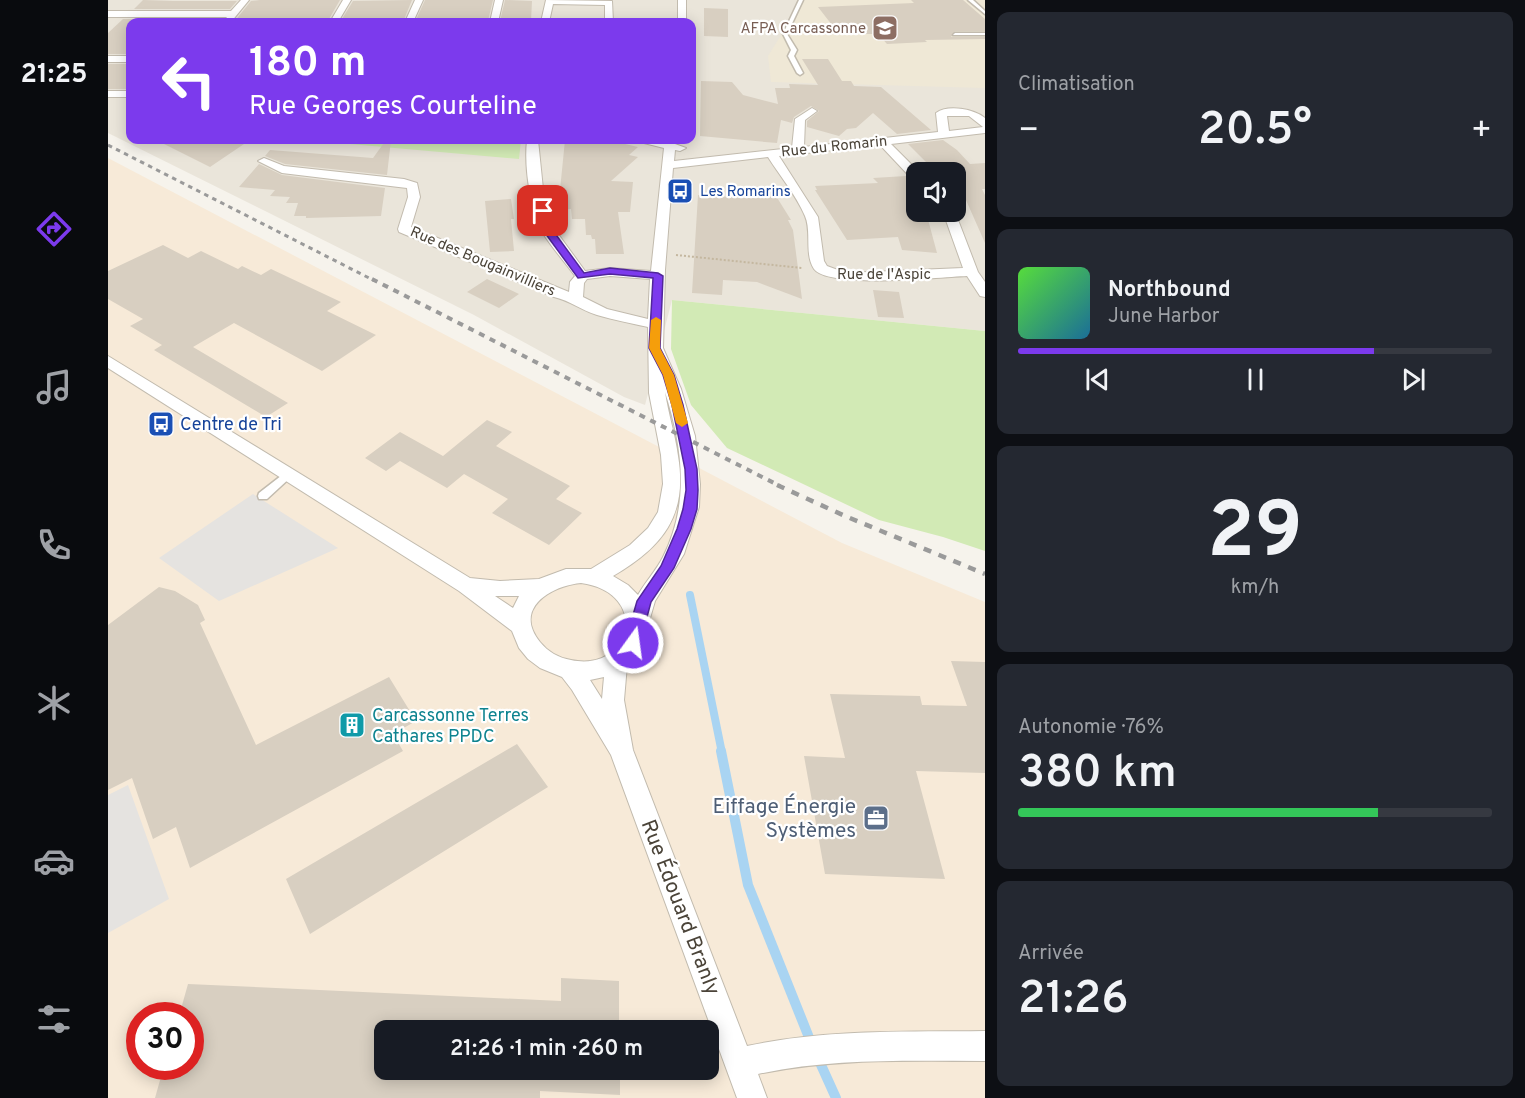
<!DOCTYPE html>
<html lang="fr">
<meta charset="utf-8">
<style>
:root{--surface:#171b24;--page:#242831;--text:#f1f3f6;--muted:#9ea1a6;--line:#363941;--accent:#7c3aed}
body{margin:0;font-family:Overpass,sans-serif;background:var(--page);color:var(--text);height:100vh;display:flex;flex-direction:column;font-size:22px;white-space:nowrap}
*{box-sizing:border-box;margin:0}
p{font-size:20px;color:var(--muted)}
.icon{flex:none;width:33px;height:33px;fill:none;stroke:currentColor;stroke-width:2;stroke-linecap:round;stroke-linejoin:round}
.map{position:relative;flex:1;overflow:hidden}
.side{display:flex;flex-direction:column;gap:12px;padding:12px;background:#0d0f14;width:540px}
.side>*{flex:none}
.hud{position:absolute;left:18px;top:18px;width:570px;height:126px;border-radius:12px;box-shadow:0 3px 15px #0003;background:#7c3aed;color:#fff;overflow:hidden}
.tools{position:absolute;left:798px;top:162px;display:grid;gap:12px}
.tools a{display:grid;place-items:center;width:60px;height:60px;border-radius:12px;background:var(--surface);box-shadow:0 3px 15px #0003;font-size:30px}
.speed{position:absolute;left:18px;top:1002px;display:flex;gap:12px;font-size:30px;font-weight:700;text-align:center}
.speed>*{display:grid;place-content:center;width:78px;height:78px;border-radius:50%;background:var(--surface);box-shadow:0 3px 15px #0003;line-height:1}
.speed .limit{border:9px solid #d22;background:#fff;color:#111}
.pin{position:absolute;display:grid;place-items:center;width:51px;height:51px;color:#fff;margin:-26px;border-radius:12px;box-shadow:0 3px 9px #0006}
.me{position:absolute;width:66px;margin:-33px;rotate:14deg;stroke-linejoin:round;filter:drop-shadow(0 0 4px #0008)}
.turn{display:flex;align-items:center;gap:21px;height:126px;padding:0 24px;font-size:27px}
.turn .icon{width:78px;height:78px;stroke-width:2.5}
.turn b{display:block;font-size:42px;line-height:51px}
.big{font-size:45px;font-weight:600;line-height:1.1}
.side .tile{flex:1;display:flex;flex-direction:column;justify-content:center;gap:9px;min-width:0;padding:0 21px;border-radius:12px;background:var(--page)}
.side .dial{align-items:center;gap:0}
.dial b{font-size:78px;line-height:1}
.song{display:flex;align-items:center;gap:18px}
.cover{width:72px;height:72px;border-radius:9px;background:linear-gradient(135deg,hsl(110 70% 55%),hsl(200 70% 35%))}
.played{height:6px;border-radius:3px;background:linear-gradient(90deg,var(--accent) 75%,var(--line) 75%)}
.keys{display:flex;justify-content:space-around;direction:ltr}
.heat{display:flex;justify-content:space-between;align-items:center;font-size:33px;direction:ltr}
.charge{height:9px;border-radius:4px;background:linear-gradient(90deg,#34c759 76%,var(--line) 0)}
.trip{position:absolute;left:266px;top:1020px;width:345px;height:60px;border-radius:12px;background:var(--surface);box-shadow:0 3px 15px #0003;font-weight:600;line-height:60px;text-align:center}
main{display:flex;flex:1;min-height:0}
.menu{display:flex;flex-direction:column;width:108px;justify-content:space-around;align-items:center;background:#090b0e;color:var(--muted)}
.menu .icon{width:42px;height:42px}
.menu .current{color:var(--accent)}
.menu b{font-size:27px;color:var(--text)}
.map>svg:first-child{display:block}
</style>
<main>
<nav class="menu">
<b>21:25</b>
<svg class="icon current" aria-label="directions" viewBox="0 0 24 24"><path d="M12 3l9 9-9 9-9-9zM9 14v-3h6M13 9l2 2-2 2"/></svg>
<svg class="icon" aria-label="music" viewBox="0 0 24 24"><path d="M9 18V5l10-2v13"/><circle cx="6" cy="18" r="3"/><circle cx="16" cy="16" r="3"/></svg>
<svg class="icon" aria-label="phone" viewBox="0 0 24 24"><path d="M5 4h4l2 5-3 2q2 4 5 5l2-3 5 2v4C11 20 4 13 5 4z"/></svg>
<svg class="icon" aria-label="climate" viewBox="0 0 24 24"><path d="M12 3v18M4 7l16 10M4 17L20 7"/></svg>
<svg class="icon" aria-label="car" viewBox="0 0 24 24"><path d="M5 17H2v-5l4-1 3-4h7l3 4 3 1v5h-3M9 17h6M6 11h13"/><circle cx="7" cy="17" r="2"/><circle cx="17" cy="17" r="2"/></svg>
<svg class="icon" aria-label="filters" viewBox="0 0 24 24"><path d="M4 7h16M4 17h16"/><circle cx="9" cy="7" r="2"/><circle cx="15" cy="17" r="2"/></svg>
</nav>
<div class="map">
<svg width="877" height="1098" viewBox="0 0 877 1098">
<rect width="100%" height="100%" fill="#f6f3ec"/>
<path fill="#eae5da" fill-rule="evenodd" d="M0,0H877V331L564,300L537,405L516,397L366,315L0,133ZM22,22H584V140H22ZM808,172H848V212H808Z"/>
<path fill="#f7ead8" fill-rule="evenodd" d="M0,158L734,543L877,602V1098H0ZM32,1016H82V1066H32ZM276,1030H600V1070H276Z"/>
<path fill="#efe8d6" d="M695,0H877V88L663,82L660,56Z"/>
<path fill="#d2eab5" d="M242,140H413L411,159L242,144Z
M564,300L877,331V551L835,537L771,520L619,448L583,405L563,349Z"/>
<path fill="#e5e3e0" d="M145,494L230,548L111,601L51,558Z
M20,785L61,899L0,933V795Z"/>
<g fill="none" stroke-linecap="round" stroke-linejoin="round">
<path stroke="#a9d4f2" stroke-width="8" d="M582,595L614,753"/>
<path stroke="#a9d4f2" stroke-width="10" d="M613,751L640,885L704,1045
M709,1056L728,1098"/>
</g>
<path fill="#d8cfc1" d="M35,0L65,1H129L122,9H26Z
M152,0H232L221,19H195L192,22H126L143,1Z
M304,0L295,22H237L239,19H234L245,1Z
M317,0H385L380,21L307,22Z
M397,0L424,1L423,21H392Z
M803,0H855L877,19V31H847L843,37H877V39L817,40L819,42L779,44L770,34H731L710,7L806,3Z
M596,8L620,9V37L596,36Z
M15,19H114L113,22H22V54H0V33Z
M694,59H720L734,81H743L746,86L773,87L823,130L789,134L765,113L748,128L739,129L731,136L699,127V121L711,111L703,106L686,117L684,123L673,120L669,143L592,136L593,81L624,82L635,95L670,104L667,88H682L681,84L710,85Z
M0,64H22V89H0Z
M48,140H91L136,144L102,167Z
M278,140H283L279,175L177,164L157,156L162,150L265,158Z
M457,140H500L530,147L521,155L530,157L503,181L525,182L522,212H510L516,254H488L487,239H484L483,235H478L477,219H464L463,209L450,210Z
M835,140L849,150L862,164L877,163V189H874L877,195V243L854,191L848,192V172H828L800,144Z
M151,164L174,175L277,188L273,216L198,218V216H186L190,203H178L182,197L162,196L167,190L131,187Z
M798,176L802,181L808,182V212H818L829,253L794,250L790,237L739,240L707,190H709L707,186L770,183L765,178Z
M632,191H668V196L683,220H680L685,230L694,299L649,282L615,280L614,295L584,293L590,195L637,198Z
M403,199L406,219H403L406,251L382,252L377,201Z
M55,245L80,258L93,251L130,269L134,266L153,275L163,269L233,302L219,311L268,335L214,371L126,323L85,347L180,403L158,417L46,350L54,345L22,326L35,319L0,299V271Z
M379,279L411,294L391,308L359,292Z
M765,290L791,292L796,318L770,317Z
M379,420L404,432L388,446L462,486L448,499L474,513L441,545L384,513L400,499L356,474L339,488L292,461L278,471L257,458L292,432L335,456Z
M51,587L67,591L90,605L97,620L92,623L148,745L281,677L308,721L285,734L295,751L82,868L68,827L45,839L24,778L0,790V625Z
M843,661L877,662V773L808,771L837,879L717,874L696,756L737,758L722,694L812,696L814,705L859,706Z
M409,744L440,787L202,934L178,879Z
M453,978L511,981V1030H276V1070H512V1095L432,1091V1098H47L56,1066H82V1016H71L80,984L453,1001Z"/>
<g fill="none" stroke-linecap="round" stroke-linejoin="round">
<g stroke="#c2bbae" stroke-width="3">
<path id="lane" d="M691,0H695L679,34L689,50L686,56L695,73L692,75L689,73L680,56L683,50L675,34Z
M860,0H865L877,11V14Z
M847,33H877V35H845Z
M181,471L184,472L186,474L184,476L159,499H151L150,496L151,493L178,472Z"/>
</g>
<g stroke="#c2bbae" stroke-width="2">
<path id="street" d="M133,0H141L123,22H115L119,17H0V11H123Z
M235,0H243L230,22H222Z
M307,0H315L305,22H297Z
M387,0H395L390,22H382Z
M438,0L504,1L505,22H497V5L445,4L441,22H433Z
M570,0H578V22H570Z
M0,56H22V62H0Z
M0,91H22V97H0Z
M704,108L709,111L697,120L696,147L830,132L828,113C840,104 866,109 877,118V133L783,144L811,172H808V180L804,179L772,145L671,156L710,217L716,261L719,266L738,273L855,268L835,212H847L870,272L877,282V297L872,296L859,276C833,277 720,289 706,269C696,254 704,232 697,216C688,195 672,176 660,157L565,168L557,270L555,348L573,389L587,436L592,484L591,507L576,554L547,601L536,639L529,653L519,665L516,700L525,750L639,1046C718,1029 797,1032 877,1031V1061C801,1061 724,1058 650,1074L659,1098H629L503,755L464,690L454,677L432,668L420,659L411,648L404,631L351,591L0,368V356L362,578L392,581L431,579L458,569H483L522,545L540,528L550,512L555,484L553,455L541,393L540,327C523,323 506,320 489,315C473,310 463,301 446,297L291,232L290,229L300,197L299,188L174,173L150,161L156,158L176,166L296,179L309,183L312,197L303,227L461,292L462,282L467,276C457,262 445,249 436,235C422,209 416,168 419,140H430L435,189L445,227L477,271L502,268L543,271L556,148L532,142L531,140H567V144L578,148L572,151L567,150L566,161L684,148L687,119ZM839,116H861L875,127L841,131ZM502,276L542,279L540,319L499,309L475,297L476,283L479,279ZM557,392C575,448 582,503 555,557C548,571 537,582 530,595L520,585L505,576C555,547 580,515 570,456C567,434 560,413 557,392ZM473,583C544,593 523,673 463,660C451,658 440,652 432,642C405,609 442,586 473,583ZM387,596H411L405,608ZM496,677L494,699L482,680Z"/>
</g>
<path stroke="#c4b79f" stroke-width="2" stroke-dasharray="2 2" stroke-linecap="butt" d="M568,255L694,268"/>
<use href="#lane" fill="#fff" fill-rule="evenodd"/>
<use href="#street" fill="#fff" fill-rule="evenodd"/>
<path stroke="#9a9a9a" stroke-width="3" stroke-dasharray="4.5 4.5" stroke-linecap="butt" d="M0,145L267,281"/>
<path stroke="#9a9a9a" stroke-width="4" stroke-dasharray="6 6" stroke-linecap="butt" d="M264,279L672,486"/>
<path stroke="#9a9a9a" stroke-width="4.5" stroke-dasharray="8 8" stroke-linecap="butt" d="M669,485L737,516L877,574"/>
</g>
<path fill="#7c3aed" stroke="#51269a" stroke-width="1.5" d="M435,208L440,211L446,232L476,273L502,268L550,273L555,276L552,348L566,375L575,405L589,469L590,490L589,509L583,529L566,568L543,602L532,643L530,648L525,650L520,648L517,643L529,601L553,566L569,529L575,509L578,490L577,469L564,405L555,375L541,348L545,278L502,274L470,278L437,233L431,211Z"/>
<path fill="#f59e0b" d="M548,317L553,320L552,348L566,375L580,423L574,427L568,423L555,375L541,348L543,320Z"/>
<defs>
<g id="university-square" transform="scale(1.35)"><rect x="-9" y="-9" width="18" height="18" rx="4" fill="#8d6e63" stroke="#fff"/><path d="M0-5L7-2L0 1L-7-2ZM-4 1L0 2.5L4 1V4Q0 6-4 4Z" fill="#fff"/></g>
<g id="bus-square" transform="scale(1.35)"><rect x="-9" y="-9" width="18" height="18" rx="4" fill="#1a4fb4" stroke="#fff"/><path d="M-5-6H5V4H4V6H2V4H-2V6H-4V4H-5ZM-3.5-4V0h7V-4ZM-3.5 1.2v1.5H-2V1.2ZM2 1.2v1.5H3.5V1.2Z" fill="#fff"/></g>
<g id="building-square" transform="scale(1.35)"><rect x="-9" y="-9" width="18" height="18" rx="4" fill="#0f9aa8" stroke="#fff"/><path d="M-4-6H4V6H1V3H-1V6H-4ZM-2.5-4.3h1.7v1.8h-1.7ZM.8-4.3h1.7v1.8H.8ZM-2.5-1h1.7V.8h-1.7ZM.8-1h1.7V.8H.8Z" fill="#fff"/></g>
<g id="office-square" transform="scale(1.35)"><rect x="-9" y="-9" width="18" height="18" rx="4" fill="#5c6f8a" stroke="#fff"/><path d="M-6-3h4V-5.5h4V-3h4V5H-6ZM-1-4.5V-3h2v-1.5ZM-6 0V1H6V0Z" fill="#fff"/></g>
</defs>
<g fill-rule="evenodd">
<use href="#university-square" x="777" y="28"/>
<use href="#bus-square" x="572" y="191"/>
<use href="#bus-square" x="53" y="424"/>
<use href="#building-square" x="244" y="725"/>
<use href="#office-square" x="768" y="818"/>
</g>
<g text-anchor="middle" stroke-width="4.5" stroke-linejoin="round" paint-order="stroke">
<g font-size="15" fill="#785e54" stroke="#fff" text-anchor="end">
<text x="758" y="33">AFPA Carcassonne</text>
</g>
<g font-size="15" fill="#4b4439" stroke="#fff">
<text transform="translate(726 146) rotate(-6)" y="5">Rue du Romarin</text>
<text transform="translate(375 261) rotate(23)" y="5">Rue des Bougainvilliers</text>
<text x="776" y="279">Rue de l'Aspic</text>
</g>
<g font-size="15" fill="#164399" stroke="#fff" text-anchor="start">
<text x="592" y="196">Les Romarins</text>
</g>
<g font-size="18" fill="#164399" stroke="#fff" text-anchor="start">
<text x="72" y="430">Centre de Tri</text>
</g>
<g font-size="18" fill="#0d838f" stroke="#fff" text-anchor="start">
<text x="264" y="721">Carcassonne Terres<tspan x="264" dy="21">Cathares PPDC</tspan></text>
</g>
<g font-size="21" fill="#4e5e75" stroke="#fff" text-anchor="end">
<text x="748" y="813">Eiffage Énergie<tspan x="748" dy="24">Systèmes</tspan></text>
</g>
<g font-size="21" fill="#4b4439" stroke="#fff">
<text transform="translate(573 907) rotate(69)" y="7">Rue Édouard Branly</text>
</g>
</g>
</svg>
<div class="tools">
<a><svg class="icon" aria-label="sound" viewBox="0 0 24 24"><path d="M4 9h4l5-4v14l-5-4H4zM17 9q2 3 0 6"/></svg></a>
</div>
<div class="speed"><div class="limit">30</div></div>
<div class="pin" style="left:435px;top:211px;background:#d93025"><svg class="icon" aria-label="arrive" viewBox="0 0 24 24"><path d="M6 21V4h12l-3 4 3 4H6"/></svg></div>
<svg class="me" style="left:525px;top:643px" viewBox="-20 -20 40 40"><circle r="17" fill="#7c3aed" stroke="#fff" stroke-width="3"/><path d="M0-11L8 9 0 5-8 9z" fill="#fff"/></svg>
<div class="trip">21:26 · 1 min · 260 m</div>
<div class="hud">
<div class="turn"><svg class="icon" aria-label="left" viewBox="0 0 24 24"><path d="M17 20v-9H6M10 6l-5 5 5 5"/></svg><div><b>180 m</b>Rue Georges Courteline</div></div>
</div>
</div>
<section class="side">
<div class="tile"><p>Climatisation</p>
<div class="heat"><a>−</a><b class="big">20.5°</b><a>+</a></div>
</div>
<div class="tile">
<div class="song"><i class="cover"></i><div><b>Northbound</b><p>June Harbor</p></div></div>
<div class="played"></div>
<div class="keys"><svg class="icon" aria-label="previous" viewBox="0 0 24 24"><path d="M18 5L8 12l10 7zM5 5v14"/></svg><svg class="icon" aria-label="pause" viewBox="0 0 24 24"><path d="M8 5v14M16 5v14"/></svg><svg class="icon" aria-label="next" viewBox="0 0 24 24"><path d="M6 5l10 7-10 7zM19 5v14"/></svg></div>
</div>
<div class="tile dial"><b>29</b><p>km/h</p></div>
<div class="tile"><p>Autonomie · 76%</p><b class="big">380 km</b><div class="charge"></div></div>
<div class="tile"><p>Arrivée</p><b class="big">21:26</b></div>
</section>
</main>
